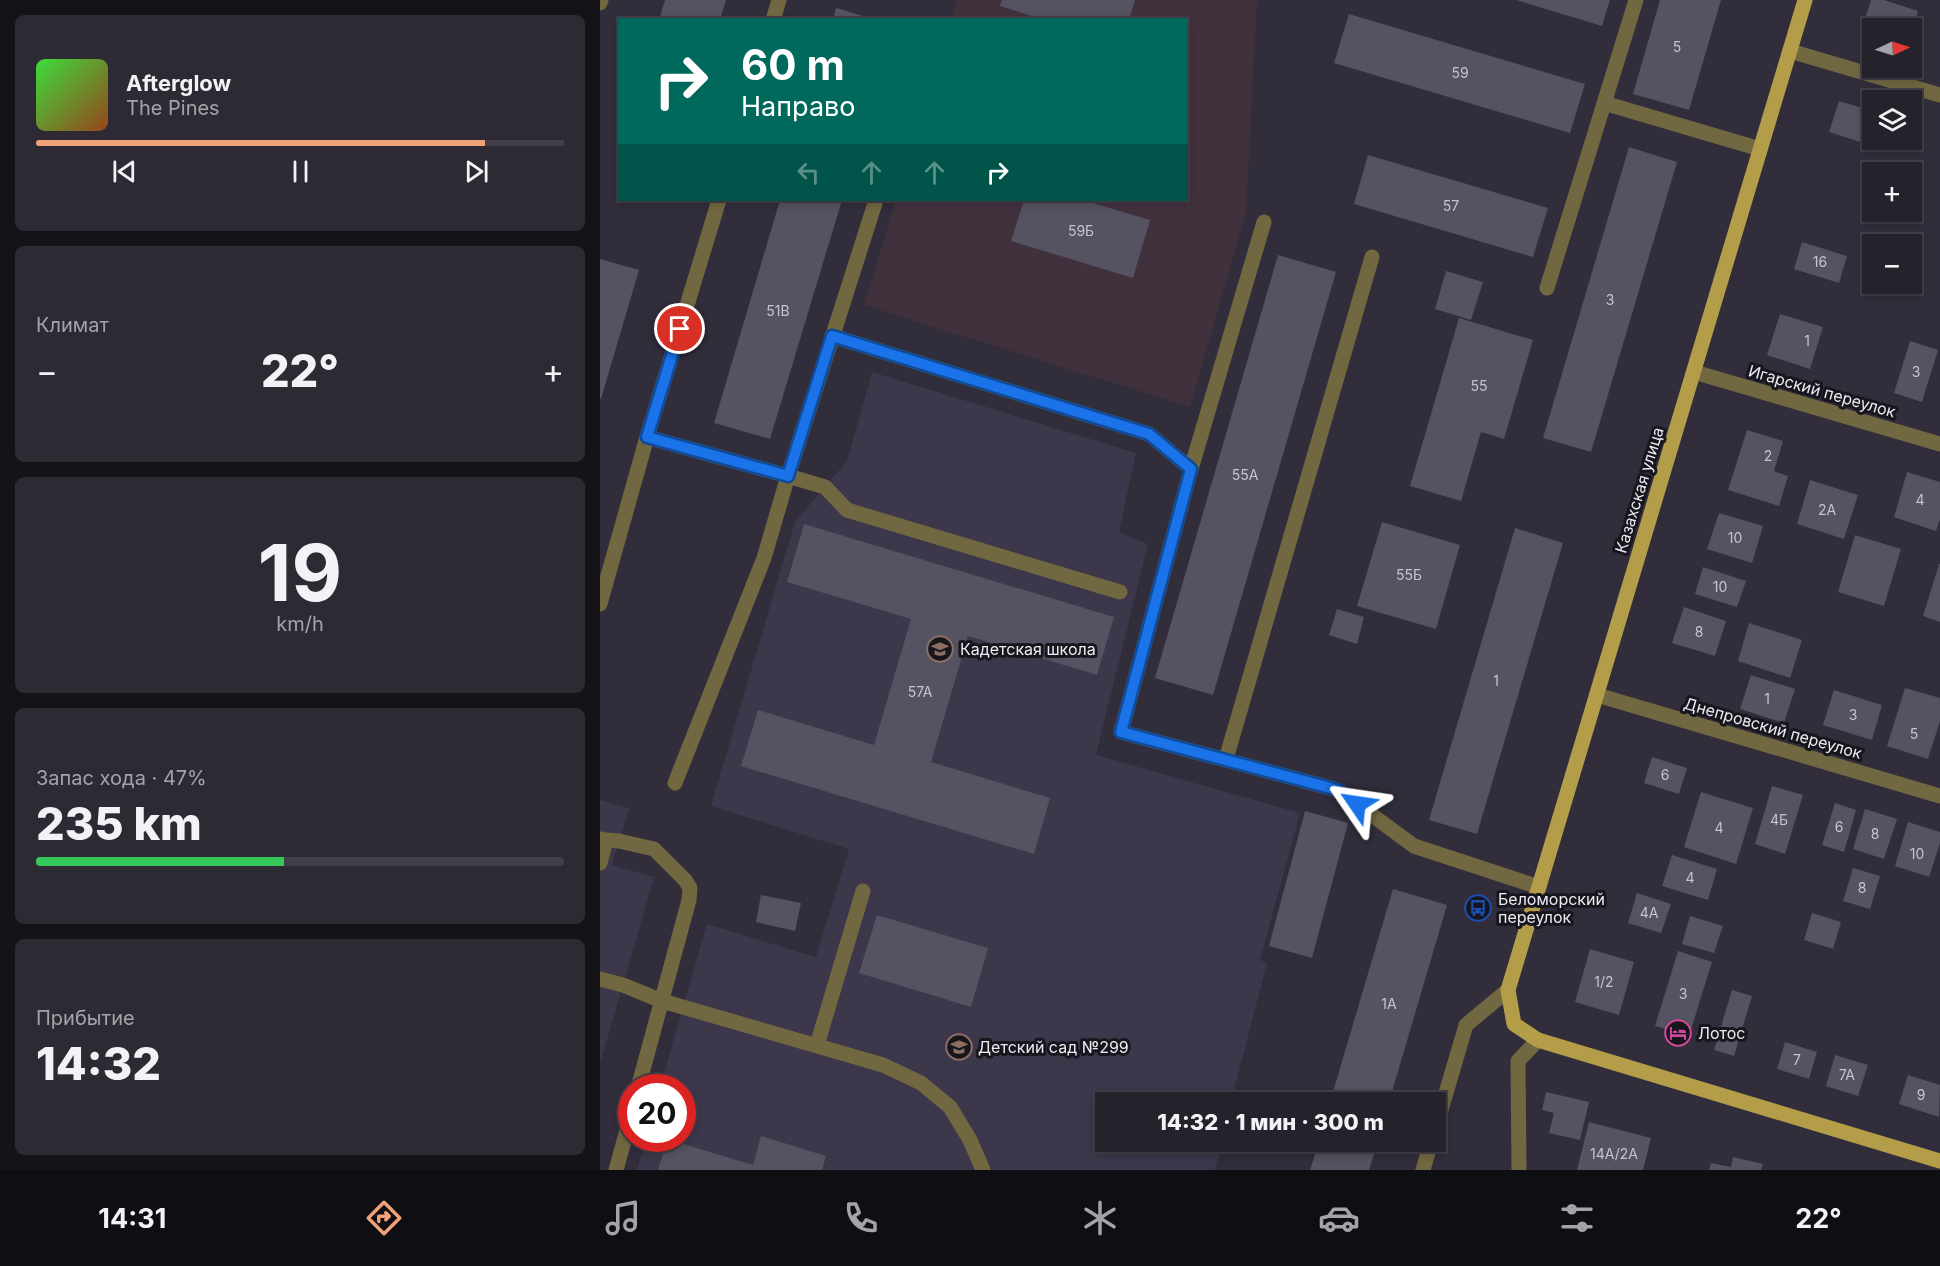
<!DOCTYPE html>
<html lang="ru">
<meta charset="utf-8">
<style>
:root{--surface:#25222c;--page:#2d2a34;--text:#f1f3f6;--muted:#a3a4a9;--line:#423f48;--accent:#f0a279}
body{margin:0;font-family:Inter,sans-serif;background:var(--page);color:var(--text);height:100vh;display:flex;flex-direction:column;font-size:22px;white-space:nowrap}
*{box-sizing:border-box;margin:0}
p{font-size:20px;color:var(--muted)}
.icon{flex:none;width:33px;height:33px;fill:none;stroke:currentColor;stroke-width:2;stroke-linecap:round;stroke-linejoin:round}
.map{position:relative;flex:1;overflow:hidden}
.side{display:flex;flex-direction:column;gap:15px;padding:15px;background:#141318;width:600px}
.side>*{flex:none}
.guide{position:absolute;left:18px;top:18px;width:570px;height:183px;border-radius:0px;box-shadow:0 3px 9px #0003,0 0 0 2px var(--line);background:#00695c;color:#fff;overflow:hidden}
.needle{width:39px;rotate:86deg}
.controls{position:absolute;left:1262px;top:18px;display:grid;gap:12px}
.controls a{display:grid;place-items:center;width:60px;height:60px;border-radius:0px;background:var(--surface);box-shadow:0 3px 9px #0003,0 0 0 2px var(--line);font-size:30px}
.speed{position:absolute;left:18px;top:1074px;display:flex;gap:12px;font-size:30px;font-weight:700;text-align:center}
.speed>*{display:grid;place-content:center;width:78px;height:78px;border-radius:50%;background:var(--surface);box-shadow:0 3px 9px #0003,0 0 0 2px var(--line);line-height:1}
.speed .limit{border:9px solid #d22;background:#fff;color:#111}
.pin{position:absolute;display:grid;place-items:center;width:51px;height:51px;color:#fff;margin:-26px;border:3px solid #fff;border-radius:50%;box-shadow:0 2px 6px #0007}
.me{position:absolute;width:66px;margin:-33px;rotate:302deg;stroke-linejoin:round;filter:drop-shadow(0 0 4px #0008)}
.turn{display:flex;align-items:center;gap:21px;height:126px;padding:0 24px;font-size:27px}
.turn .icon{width:78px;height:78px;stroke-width:2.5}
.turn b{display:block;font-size:42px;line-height:51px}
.lanes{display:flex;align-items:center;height:57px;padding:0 24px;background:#0003;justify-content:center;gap:30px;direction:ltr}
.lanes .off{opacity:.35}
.big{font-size:45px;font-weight:800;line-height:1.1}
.side .widget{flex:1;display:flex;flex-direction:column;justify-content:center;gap:9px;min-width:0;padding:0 21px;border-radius:9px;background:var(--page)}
.side .dial{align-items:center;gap:0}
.dial b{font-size:78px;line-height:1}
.song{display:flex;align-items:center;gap:18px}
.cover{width:72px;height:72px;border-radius:9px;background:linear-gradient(135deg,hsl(120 70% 55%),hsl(20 70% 35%))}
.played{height:6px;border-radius:3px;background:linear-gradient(90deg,var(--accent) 85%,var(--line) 85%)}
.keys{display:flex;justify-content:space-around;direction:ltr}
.heat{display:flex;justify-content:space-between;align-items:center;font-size:33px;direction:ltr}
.charge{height:9px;border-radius:4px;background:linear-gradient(90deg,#34c759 47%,var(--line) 0)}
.trip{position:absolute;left:495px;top:1092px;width:351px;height:60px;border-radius:0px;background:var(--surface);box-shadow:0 3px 9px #0003,0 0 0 2px var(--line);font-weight:800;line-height:60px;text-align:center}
.tabs{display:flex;height:96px;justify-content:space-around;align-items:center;background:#0f0e12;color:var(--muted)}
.tabs .icon{width:42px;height:42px}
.tabs .current{color:var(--accent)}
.tabs b{font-size:27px;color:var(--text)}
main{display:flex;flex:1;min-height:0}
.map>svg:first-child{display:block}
</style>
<main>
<section class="side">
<div class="widget">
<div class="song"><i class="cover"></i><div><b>Afterglow</b><p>The Pines</p></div></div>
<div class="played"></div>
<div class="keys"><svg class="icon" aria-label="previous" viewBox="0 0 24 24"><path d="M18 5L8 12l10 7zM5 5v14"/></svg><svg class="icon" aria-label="pause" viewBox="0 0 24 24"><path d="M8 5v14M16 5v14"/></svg><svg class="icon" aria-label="next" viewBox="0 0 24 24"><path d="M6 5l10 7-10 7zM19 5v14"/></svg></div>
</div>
<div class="widget"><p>Климат</p>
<div class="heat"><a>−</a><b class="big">22°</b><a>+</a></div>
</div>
<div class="widget dial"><b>19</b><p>km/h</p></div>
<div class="widget"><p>Запас хода · 47%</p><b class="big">235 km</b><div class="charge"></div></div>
<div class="widget"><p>Прибытие</p><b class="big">14:32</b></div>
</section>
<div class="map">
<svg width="1340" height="1170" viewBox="0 0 1340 1170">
<rect width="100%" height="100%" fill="#312d3b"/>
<path fill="#41313d" d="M357,0H657L646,212L590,407L264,305L296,200H586V20L351,19Z"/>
<path fill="#3c374a" d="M272,372L536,453L519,532L548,544L496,755L700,813L660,960L667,963L631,1102H506V1142H622L615,1170H37L46,1139L82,1138V1088L60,1087L107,924L216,957L249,849L111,806L195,522L247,461Z
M0,800L29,808L12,865L54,877L0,1064Z"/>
<path fill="#555261" d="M65,0H126L120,20H59Z
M402,0H535L529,20H445L400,6Z
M916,0H1010L1002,26Z
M1060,0H1121L1089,110L1033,94Z
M1271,0H1284L1318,11L1313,28H1272V38L1260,34Z
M236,8L273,19V20H233Z
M749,14L985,84L970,133L734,63Z
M1239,101L1272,111L1263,143L1229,132Z
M1029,147L1077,162L991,452L943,438Z
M768,155L948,208L933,257L754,204Z
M180,200H242L170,439L114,423Z
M424,200H494L493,203L550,220L533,278L411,241Z
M1202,242L1247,256L1239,283L1194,269Z
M678,255L736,272L613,695L555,678Z
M0,259L39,270L1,399H0Z
M846,271L883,282L871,320L835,309Z
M1180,314L1223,327L1210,369L1167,355Z
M859,318L933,340L904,439L881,432L861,501L810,486Z
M1310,341L1338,350L1322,402L1294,393Z
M1147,430L1183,441L1174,471L1188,476L1179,506L1128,490Z
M1307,472L1340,482V519L1336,531L1294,517Z
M1210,480L1258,495L1244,539L1197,524Z
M1119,513L1163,526L1152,563L1107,549Z
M782,522L860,545L836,629L757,606Z
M204,524L514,617L497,675L368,636L331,762L450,798L434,854L141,766L158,710L274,745L311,619L187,582Z
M915,528L963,543L877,834L829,820Z
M1255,535L1301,549L1284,606L1238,592Z
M1339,564H1340V622L1323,616Z
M1103,567L1146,581L1137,607L1095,594Z
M1084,607L1126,621L1115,656L1072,643Z
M737,609L764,617L757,644L729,635Z
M1149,623L1202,640L1190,678L1138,661Z
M1151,675L1195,689L1184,723L1140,709Z
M1305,688L1340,698V721L1328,759L1287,746Z
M1234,690L1282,705L1272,740L1223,725Z
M1052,757L1087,768L1079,794L1044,783Z
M1172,786L1203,795L1185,854L1155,844Z
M1101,792L1153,808L1136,864L1084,847Z
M1235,803L1256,810L1244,852L1222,845Z
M1265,809L1297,819L1284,859L1253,849Z
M705,811L748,823L712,958L669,946Z
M1308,822L1340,832V843L1329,877L1295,866Z
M1072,855L1117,869L1108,900L1062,886Z
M1253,868L1280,876L1270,909L1243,901Z
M793,889L847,905L789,1102H730Z
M1037,893L1071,904L1061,933L1028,923Z
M161,895L201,903L195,931L156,922Z
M1212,913L1241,922L1233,949L1204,940Z
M277,915L388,948L371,1007L259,973Z
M1090,916L1123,926L1114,953L1082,944Z
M990,949L1034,962L1019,1015L975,1002Z
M1078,951L1112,962L1089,1036L1055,1026Z
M1132,990L1152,996L1134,1056L1114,1050Z
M1185,1042L1217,1052L1209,1079L1177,1069Z
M1235,1055L1268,1065L1258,1096L1226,1086Z
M1308,1075L1340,1085L1339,1117L1299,1104Z
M946,1092L989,1102L980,1140L949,1133L954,1113L942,1110Z
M989,1122L1051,1138L1043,1170H977Z
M161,1136L226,1156L222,1170H58L67,1139L153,1165Z
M719,1142H778L769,1170H710Z
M1133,1157L1163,1164L1161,1170H1109L1111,1163L1131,1167Z"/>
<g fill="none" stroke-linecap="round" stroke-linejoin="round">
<path stroke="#716741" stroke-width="15" d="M0,3L1,0
M173,20L179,0
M1190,51L1340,95
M1004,103L1160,149
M119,200L47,437L188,476L276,200
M664,222L591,469L521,732L738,790L814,846L939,887
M947,288L1036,0
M232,336L549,434L591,469
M1094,372L1340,444
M0,604L47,437
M997,695L1340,796
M626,759L772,257
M75,783L164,558L188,476L225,487L247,510L520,592
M0,839L6,840L0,863
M6,840L19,841L54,849L85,880L90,888L89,900L38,1088
M0,979L23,985L62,1001L283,1065L321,1083L350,1107L370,1140L383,1170
M217,1045L263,891
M836,1127L866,1025L908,990
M16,1170L32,1112
M823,1170L831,1142
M919,1170L918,1061L938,1040"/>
<path stroke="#b39d49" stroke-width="15" d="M1205,0L908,990L914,1024L938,1040L1340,1161"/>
</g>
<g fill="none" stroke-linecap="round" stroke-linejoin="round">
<g stroke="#114b97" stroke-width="15">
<path id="route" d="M80,329L47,437L188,476L232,336L549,434L591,469L521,732L738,790L757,804"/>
</g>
<use href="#route" stroke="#1a73e8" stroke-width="10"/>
</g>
<defs>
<g id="school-ring" transform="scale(1.35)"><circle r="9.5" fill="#18161d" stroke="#8d6e63" stroke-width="1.5"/><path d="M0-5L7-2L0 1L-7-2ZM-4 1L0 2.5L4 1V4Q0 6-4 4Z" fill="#8d6e63"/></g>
<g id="bus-ring" transform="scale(1.35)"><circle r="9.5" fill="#18161d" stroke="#1a4fb4" stroke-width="1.5"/><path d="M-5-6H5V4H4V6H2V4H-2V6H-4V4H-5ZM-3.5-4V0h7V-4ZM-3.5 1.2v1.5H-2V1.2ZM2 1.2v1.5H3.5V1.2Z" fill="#1a4fb4"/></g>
<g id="hotel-ring" transform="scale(1.35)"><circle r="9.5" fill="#18161d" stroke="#d1479c" stroke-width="1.5"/><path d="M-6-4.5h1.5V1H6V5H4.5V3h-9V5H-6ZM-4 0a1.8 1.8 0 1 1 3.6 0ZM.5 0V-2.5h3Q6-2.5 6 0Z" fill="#d1479c"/></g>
</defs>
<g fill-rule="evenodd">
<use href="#school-ring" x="340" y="649"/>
<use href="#bus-ring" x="878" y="908"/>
<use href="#hotel-ring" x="1078" y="1033"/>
<use href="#school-ring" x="359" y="1047"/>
</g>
<g text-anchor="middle" stroke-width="6" stroke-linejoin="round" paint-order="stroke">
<g font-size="14" fill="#c6c4ce">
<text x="1077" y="52">5</text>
<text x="860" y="78">59</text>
<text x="851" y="211">57</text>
<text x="481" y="236">59Б</text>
<text x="1220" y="267">16</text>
<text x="1010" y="305">3</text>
<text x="178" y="316">51В</text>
<text x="1207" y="346">1</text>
<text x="1316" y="377">3</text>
<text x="879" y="391">55</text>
<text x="1168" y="461">2</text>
<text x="645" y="480">55А</text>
<text x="1320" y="505">4</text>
<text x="1227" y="515">2А</text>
<text x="1135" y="543">10</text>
<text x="809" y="580">55Б</text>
<text x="1120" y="592">10</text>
<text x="1099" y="637">8</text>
<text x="896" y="686">1</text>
<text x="320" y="697">57А</text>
<text x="1167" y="704">1</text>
<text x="1253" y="720">3</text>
<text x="1314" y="739">5</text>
<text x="1065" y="780">6</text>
<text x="1179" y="825">4Б</text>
<text x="1239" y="832">6</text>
<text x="1119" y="833">4</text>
<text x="1275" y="839">8</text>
<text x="1317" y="859">10</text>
<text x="1090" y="883">4</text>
<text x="1262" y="893">8</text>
<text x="1049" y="918">4А</text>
<text x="1004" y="987">1/2</text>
<text x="1083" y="999">3</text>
<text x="789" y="1009">1А</text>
<text x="1197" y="1065">7</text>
<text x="1247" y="1080">7А</text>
<text x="1321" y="1100">9</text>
<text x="1014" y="1159">14А/2А</text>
</g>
<g font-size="16" fill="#eceaf3" stroke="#18161d">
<text transform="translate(1222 391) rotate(16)" y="6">Игарский переулок</text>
<text transform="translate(1039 490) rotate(-73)" y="6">Казахская улица</text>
<text transform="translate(1173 728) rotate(16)" y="6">Днепровский переулок</text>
</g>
<g font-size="16" fill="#eceaf3" stroke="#18161d" text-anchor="start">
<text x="360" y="655">Кадетская школа</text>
<text x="898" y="905">Беломорский<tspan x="898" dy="18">переулок</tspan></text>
<text x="1098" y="1039">Лотос</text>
<text x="378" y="1053">Детский сад №299</text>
</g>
</g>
</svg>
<div class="controls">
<a><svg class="needle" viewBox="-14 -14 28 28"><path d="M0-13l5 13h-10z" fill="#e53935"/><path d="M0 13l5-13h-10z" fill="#a3a4a9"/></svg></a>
<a><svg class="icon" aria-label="layers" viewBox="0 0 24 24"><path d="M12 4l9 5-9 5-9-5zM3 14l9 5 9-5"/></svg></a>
<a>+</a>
<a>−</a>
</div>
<div class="speed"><div class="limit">20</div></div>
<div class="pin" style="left:80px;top:329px;background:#d93025"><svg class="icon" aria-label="arrive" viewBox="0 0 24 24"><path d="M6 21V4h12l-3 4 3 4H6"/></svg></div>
<svg class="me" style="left:757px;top:804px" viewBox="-20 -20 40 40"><path d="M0-17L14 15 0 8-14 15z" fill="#1a73e8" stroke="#fff" stroke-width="4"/></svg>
<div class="trip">14:32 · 1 мин · 300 m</div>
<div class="guide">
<div class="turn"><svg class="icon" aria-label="right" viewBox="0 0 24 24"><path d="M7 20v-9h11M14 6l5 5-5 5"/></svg><div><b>60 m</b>Направо</div></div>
<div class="lanes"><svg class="icon off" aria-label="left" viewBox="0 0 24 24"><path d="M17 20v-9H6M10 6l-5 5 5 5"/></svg><svg class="icon off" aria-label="ahead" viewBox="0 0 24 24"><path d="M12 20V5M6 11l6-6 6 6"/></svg><svg class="icon off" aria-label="ahead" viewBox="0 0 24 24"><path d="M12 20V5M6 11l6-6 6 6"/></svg><svg class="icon" aria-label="right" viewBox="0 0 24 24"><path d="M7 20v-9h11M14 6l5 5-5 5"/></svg></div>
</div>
</div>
</main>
<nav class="tabs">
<b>14:31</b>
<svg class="icon current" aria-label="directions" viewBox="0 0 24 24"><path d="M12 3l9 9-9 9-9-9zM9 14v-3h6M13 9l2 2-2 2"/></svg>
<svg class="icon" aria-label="music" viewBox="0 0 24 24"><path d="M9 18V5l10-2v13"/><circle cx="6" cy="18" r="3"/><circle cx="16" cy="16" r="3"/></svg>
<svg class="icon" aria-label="phone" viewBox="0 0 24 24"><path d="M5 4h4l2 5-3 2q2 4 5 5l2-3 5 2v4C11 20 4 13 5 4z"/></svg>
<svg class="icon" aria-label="climate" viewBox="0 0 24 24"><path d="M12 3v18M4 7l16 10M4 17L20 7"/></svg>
<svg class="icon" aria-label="car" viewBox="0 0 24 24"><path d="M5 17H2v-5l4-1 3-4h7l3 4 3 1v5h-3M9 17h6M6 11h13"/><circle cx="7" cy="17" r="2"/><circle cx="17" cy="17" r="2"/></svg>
<svg class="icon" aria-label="filters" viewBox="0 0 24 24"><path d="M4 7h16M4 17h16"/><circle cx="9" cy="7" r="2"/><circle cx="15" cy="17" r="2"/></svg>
<b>22°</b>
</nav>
